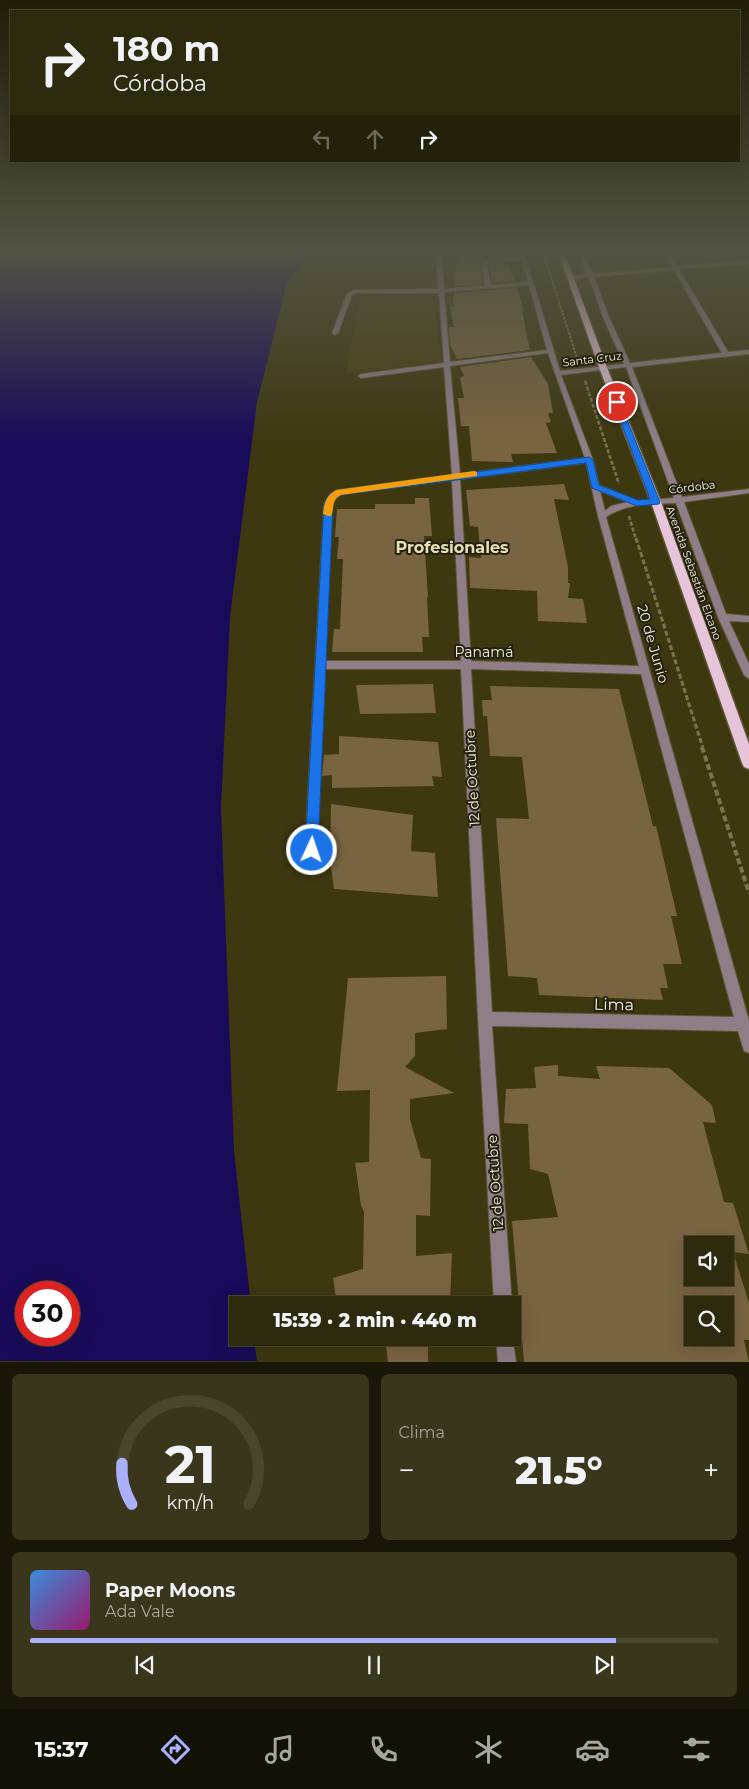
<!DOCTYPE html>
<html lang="es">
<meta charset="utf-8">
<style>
:root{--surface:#2e2a0d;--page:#3a361b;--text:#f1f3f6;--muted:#a7a79d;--line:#49462e;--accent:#a9b0fc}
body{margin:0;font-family:Montserrat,sans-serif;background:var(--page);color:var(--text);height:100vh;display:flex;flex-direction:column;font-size:19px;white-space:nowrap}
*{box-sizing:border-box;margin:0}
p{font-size:16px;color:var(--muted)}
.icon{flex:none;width:28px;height:28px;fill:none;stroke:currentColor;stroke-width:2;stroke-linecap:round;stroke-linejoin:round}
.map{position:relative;height:1362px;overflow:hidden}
.drawer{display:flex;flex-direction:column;gap:12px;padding:12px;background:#191707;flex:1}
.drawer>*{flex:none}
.top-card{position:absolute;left:10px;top:10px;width:730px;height:152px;border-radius:0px;box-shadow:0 5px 20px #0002,0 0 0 1px var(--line);background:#2e2a0d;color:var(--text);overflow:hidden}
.controls{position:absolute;left:684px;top:1236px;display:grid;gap:10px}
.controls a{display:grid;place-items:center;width:50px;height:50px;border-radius:0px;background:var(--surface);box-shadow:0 5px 20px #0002,0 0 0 1px var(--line);font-size:25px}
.speed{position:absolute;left:15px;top:1281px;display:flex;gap:10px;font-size:25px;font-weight:700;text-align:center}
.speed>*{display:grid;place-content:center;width:65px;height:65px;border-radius:50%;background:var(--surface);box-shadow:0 5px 20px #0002,0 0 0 1px var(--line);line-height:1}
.speed .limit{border:8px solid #d22;background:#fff;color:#111}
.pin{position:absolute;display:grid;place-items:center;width:42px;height:42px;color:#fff;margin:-21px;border:2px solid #fff;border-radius:50%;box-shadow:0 1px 5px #0007}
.me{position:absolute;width:55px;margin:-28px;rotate:3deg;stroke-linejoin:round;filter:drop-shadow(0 0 4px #0008)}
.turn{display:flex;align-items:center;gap:18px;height:105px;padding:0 20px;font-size:22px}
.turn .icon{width:65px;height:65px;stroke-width:2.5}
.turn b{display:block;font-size:35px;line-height:42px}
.lanes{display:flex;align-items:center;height:48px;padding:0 20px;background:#0003;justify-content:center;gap:25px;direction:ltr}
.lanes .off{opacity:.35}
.big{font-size:38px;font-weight:800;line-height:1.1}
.drawer .card{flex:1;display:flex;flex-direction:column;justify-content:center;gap:8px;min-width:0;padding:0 18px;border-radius:8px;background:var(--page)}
.drawer .dial{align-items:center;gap:0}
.dial svg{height:130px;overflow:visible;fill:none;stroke:var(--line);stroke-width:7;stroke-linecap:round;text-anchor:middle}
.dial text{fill:var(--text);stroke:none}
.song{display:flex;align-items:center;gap:15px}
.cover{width:60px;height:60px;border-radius:8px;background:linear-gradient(135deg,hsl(210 70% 55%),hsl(320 70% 35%))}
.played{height:5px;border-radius:2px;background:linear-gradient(90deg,var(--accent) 85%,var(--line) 85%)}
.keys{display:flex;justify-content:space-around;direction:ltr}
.heat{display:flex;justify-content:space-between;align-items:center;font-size:28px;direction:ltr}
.drawer .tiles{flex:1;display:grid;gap:12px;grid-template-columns:1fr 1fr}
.card:last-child{grid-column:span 2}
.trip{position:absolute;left:229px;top:1296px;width:292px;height:50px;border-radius:0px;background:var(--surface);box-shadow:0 5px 20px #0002,0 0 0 1px var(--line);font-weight:800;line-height:50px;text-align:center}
.tab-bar{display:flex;height:80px;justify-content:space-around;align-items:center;background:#121105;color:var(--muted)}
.tab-bar .icon{width:35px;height:35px}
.tab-bar .selected{color:var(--accent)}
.tab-bar b{font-size:22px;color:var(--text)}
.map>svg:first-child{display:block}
</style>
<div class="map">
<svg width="749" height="1362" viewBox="0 0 749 1362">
<rect width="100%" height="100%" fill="#3e3811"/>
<path fill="#484010" d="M360,296L434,297L442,362L346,374Z"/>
<path fill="#1a0b5a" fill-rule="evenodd" d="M0,252H313L287,282L257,402L230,617L221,808L234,1151L251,1305H238V1338H254L257,1361H0ZM26,1292H69V1335H26Z"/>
<path fill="#796441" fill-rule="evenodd" d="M458,252H506V255H490L480,261L483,284L455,286L456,262H461Z
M492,263H507L515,281L492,283L489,265Z
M517,288L524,311H522L530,350L457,359L450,345L449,331V327H454L450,307H454L453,296H455V293Z
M531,357L548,384L553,413H548L551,422L546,423L557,453L511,454L513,462L472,461L469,426H461L458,398H464L460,377L464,376L460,367Z
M564,484L569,500L554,499L568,567V583H570L568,598L583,599L587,623L538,621L537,591L470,588L469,557L481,558L478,527L470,526L466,490Z
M415,498H429L432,536H424L428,597H427L429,637H422L423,652H332L334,629H340L343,559H337L339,537H335L337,509H375V504H415Z
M433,684L436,713L360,714L356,685Z
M490,686L619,689L653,826H656L677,916H671L682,964H663L668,988H660L663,1000L539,995L537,978L508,976L496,818L529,819L522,757L490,756L487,716H483L482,700H492Z
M339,736L438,742L442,777L432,776L434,786L332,788V775L322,776L324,755L339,754Z
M331,804L413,815L411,851L435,853L438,897L334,889L330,860Z
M446,976L447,1029L415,1033V1056L405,1067L454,1093L410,1099V1119L421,1158L431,1159L430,1216L416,1215V1256L452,1253L450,1305H337L333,1278L363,1269L364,1212L361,1205L355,1163L369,1162L370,1090L337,1091L348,978Z
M558,1065V1076L600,1079L596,1066L669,1068L712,1105L716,1123L703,1122L724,1202L733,1203L749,1254L733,1252L749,1303V1340H744L749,1362H524L512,1221L558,1217L548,1174L530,1169L528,1124L504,1123L506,1089L536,1088L534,1067ZM692,1245H725V1278H692ZM692,1305H725V1338H692Z
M385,1338H409L428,1344V1362H388Z"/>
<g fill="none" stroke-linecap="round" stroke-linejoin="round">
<g stroke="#5c5632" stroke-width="2">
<path id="lane" d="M490,257H524L527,259L524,261H491L487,264L491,287L488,289L485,287L481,263Z"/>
</g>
<g stroke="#5c5632" stroke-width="2">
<path id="street" d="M436,252H441L444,289L528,282L519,252H524L560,371L624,364L603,317L589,277L570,279L567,277L587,274L578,252H583L593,274L672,267L664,252H668L677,266L749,260V264L679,269L728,352L749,350V354L632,367L682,497L749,489V493L684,502L726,614L749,616V622L729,621L749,664V679L744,675L718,617L676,503C652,504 627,503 606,517L749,1021V1053L744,1051L738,1031L492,1026L512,1305H494L478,1019L461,669H325L317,849L315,853L311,854L307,853L305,849L324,504L330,494L339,490L452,475L444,367L361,378L358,376L361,374L444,363L439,293H357L352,295L338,333L335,335L332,333L347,294L354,290L438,289ZM674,270L722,353L630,363L609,317L594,277ZM529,285L547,350L450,362L444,292ZM548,353L585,458L460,474L450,366ZM626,367L674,498L638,501L599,485L593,460L561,375ZM586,463L598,516L639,666L471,661L460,479ZM452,480L461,661H325L332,504L336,498L341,494ZM600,491L628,502L611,506L605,511ZM471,669L641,674L734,1017L492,1012Z
M512,1335L516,1362H498L496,1338H512Z"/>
</g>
<g stroke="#5c5632" stroke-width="3">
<path id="primary" d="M558,252H564L608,370L661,502L749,744V769L744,767L742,763L651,502L600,370Z"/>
</g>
<path stroke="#797452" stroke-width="2" stroke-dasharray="3 1" stroke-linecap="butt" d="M543,252L578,361"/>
<path stroke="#797452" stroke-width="2.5" stroke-dasharray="4 2" stroke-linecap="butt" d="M585,381L619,484
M629,516L636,540"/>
<path stroke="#797452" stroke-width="3" stroke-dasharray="5 2.5" stroke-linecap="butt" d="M636,538L703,748"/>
<path stroke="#797452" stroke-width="4" stroke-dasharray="6 3" stroke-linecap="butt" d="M702,747L749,893"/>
<use href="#lane" fill="#8f7e88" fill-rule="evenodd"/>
<use href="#street" fill="#8f7e88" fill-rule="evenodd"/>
<use href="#primary" fill="#e6c4d9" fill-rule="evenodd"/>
</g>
<linearGradient id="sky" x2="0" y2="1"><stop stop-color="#221f09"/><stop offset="0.57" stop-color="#525343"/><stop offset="1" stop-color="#525343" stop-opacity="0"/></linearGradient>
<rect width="749" height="442" fill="url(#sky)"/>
<path fill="#1a73e8" stroke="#114b97" d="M617,400L620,402L660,502L659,504L637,506L592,488L586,463L341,495L336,497L333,504L318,850L316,854L312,856L307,854L305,850L324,504L329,494L339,490L589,457L593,460L599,485L638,500L650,499L613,402Z"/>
<path fill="#f59e0b" d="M474,471L477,472V476L341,495C331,500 335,507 331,516H328L323,514C324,503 326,496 336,490Z"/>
<g text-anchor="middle" stroke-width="4" stroke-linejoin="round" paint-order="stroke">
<g font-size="11" fill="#f7f4de" stroke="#221f0f">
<text transform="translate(592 359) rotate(-7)" y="4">Santa Cruz</text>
<text transform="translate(692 487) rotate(-7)" y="4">Córdoba</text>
<text transform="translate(694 573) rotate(70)" y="4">Avenida Sebastián Elcano</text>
</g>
<g font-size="14" fill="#f7f4de" stroke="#221f0f">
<text transform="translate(653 644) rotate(74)" y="5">20 de Junio</text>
<text x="484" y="657">Panamá</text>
<text transform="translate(472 778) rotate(-93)" y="5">12 de Octubre</text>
<text transform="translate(495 1183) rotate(-94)" y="5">12 de Octubre</text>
</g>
<g font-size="16" font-weight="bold" fill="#e7e0b6" stroke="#221f0f">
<text x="452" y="553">Profesionales</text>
</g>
<g font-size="16" fill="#f7f4de" stroke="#221f0f">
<text transform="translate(614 1004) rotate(1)" y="6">Lima</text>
</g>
</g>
</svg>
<div class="controls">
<a><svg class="icon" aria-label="sound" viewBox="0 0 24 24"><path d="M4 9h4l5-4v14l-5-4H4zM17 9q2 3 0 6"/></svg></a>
<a><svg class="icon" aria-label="search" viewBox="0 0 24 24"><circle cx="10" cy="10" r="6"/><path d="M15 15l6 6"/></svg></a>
</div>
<div class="speed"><div class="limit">30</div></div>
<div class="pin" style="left:617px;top:402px;background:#d93025"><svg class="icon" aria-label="arrive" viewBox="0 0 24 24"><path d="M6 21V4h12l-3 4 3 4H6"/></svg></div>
<svg class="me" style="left:312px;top:850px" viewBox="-20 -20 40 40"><circle r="17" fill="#1a73e8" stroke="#fff" stroke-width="3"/><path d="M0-11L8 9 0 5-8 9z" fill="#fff"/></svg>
<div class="trip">15:39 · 2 min · 440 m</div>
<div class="top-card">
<div class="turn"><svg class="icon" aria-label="right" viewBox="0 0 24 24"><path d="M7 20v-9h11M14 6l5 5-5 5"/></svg><div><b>180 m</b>Córdoba</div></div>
<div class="lanes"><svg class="icon off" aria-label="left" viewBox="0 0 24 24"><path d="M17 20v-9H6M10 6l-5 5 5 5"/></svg><svg class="icon off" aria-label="ahead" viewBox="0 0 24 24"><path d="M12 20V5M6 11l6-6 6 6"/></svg><svg class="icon" aria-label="right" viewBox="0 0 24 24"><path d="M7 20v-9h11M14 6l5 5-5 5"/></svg></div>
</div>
</div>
<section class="drawer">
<div class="tiles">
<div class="card dial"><svg viewBox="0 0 100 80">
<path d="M14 69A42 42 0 1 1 86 69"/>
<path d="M14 69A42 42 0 0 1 8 44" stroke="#a9b0fc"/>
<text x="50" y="56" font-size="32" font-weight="700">21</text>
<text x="50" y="72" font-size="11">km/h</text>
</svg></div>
<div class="card"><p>Clima</p>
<div class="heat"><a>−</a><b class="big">21.5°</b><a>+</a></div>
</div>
<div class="card">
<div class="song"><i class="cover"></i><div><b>Paper Moons</b><p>Ada Vale</p></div></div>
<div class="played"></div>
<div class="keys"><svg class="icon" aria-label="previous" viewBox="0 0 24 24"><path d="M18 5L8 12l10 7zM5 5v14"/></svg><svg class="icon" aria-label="pause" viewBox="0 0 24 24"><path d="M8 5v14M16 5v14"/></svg><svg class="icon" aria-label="next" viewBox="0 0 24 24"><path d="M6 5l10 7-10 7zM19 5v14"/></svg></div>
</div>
</div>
</section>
<nav class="tab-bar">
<b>15:37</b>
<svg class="icon selected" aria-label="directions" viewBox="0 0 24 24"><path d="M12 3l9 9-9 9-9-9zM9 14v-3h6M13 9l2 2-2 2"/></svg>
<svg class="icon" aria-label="music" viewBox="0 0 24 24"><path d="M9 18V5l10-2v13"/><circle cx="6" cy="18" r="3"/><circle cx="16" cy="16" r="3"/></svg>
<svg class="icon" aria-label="phone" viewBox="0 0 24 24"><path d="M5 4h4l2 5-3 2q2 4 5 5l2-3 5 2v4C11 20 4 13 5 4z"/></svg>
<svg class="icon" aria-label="climate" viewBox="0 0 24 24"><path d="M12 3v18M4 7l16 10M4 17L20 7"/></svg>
<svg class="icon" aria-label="car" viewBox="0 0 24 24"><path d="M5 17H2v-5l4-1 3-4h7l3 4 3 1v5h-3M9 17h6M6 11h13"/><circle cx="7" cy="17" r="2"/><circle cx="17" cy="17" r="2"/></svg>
<svg class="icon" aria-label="filters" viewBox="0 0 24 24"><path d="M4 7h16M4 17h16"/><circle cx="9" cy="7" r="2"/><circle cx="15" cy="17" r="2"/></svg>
</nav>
